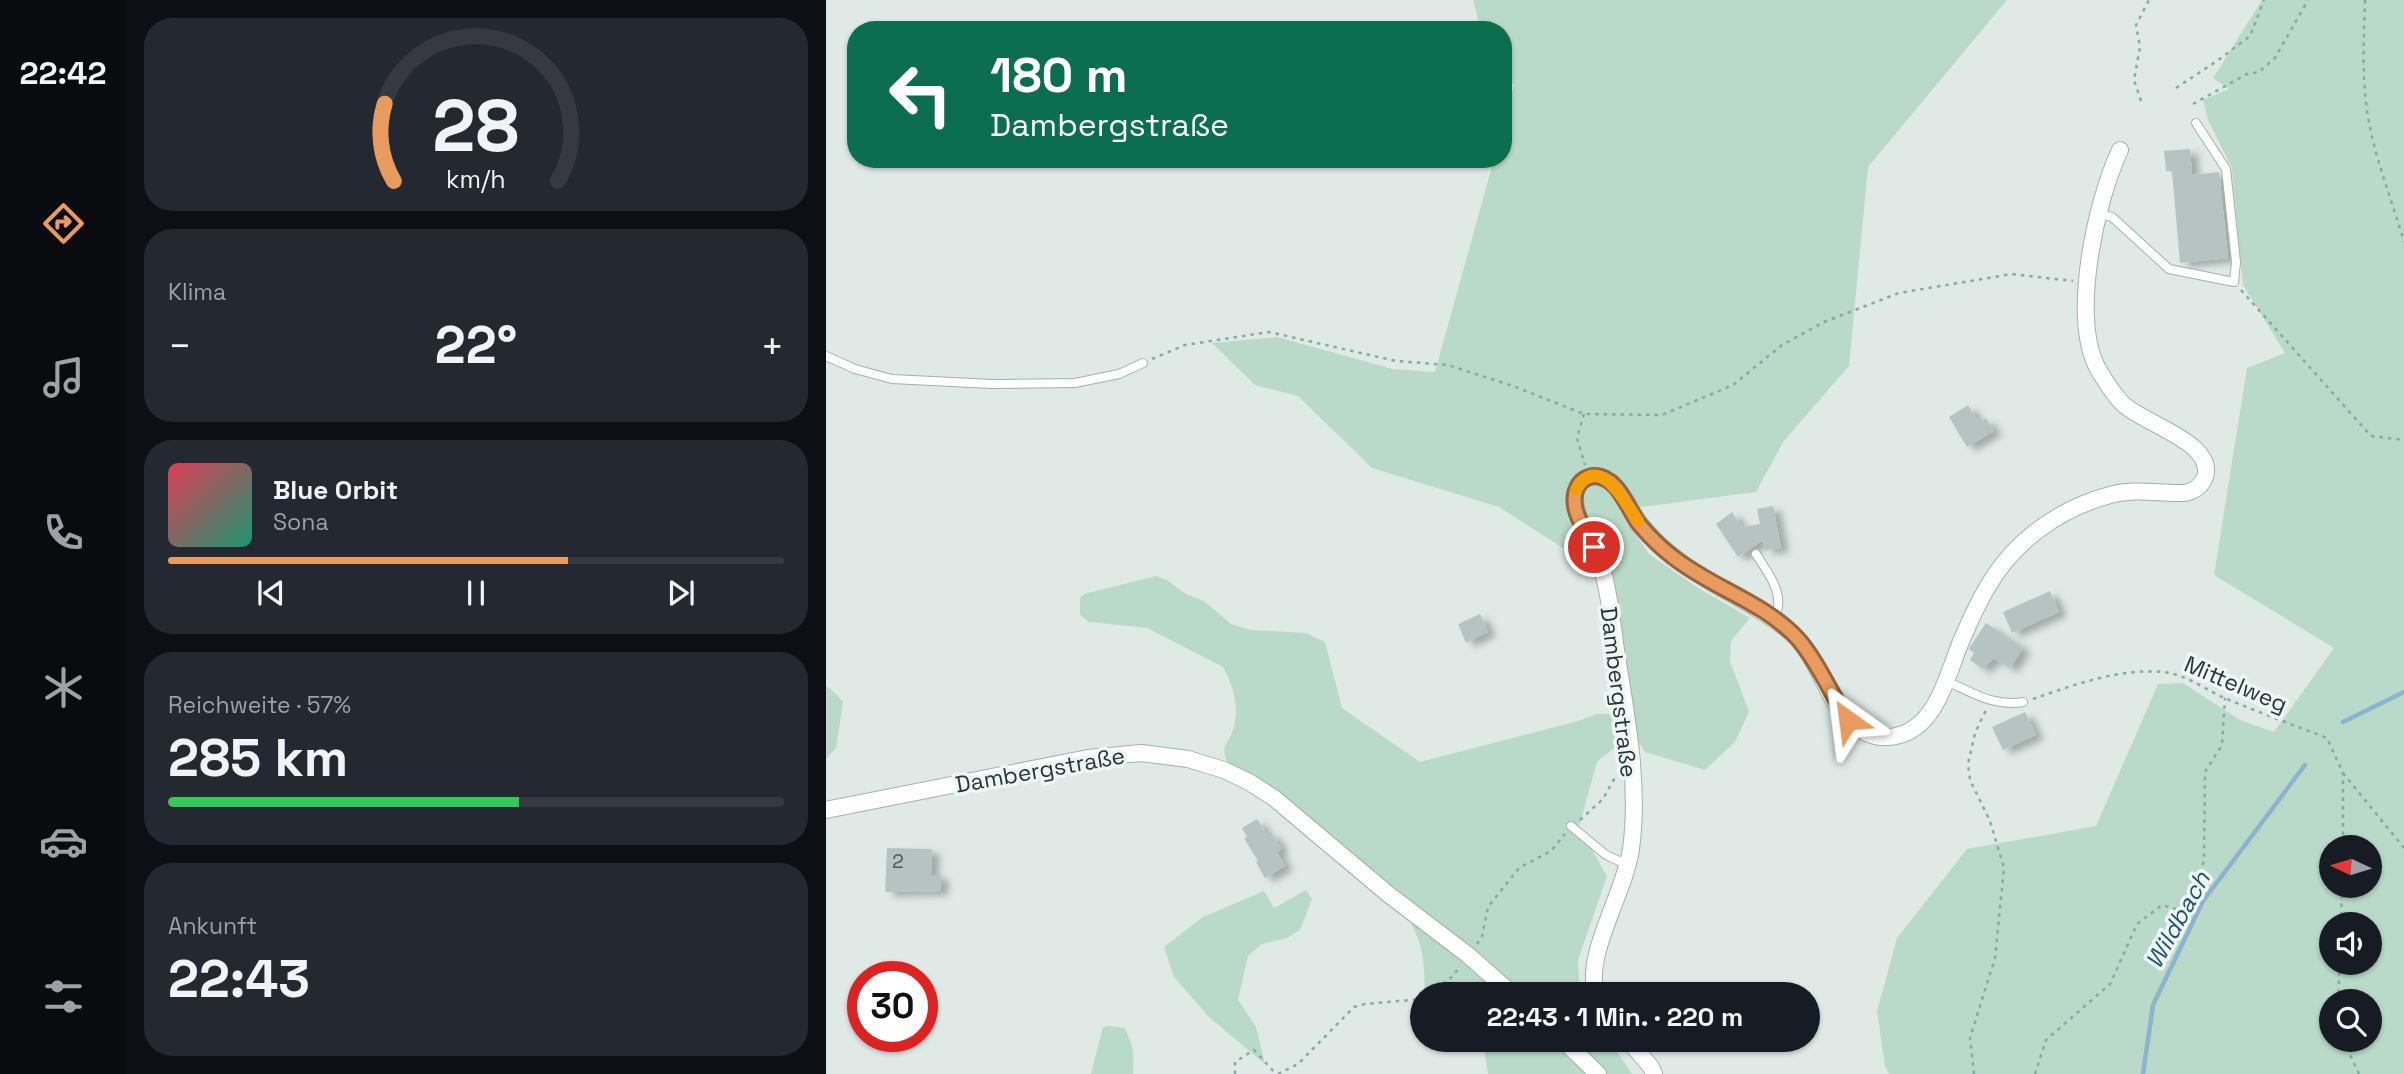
<!DOCTYPE html>
<html lang="de">
<meta charset="utf-8">
<style>
:root{--surface:#171b24;--page:#242831;--text:#f1f3f6;--muted:#9ea1a6;--line:#363941;--accent:#e99b5e}
body{margin:0;font-family:"Space Grotesk",sans-serif;background:var(--page);color:var(--text);height:100vh;display:flex;flex-direction:column;font-size:26px;white-space:nowrap}
*{box-sizing:border-box;margin:0}
p{font-size:23px;color:var(--muted)}
.icon{flex:none;width:38px;height:38px;fill:none;stroke:currentColor;stroke-width:2;stroke-linecap:round;stroke-linejoin:round}
.map{position:relative;flex:1;overflow:hidden}
.side{display:flex;flex-direction:column;gap:18px;padding:18px;background:#0d0f14;width:700px}
.side>*{flex:none}
.banner{position:absolute;left:21px;top:21px;width:665px;height:147px;border-radius:28px;box-shadow:0 2px 5px #0004;background:#0b6e4f;color:#fff;overflow:hidden}
.needle{width:46px;rotate:274deg}
.buttons{position:absolute;left:1493px;top:835px;display:grid;gap:14px}
.buttons a{display:grid;place-items:center;width:63px;height:63px;border-radius:50%;background:var(--surface);box-shadow:0 2px 5px #0004;font-size:35px}
.speed{position:absolute;left:21px;top:961px;display:flex;gap:14px;font-size:35px;font-weight:700;text-align:center}
.speed>*{display:grid;place-content:center;width:91px;height:91px;border-radius:50%;background:var(--surface);box-shadow:0 2px 5px #0004;line-height:1}
.speed .limit{border:10px solid #d22;background:#fff;color:#111}
.pin{position:absolute;display:grid;place-items:center;width:60px;height:60px;color:#fff;margin:-30px;border:4px solid #fff;border-radius:50%;box-shadow:0 2px 7px #0007}
.me{position:absolute;width:77px;margin:-38px;rotate:329deg;stroke-linejoin:round;filter:drop-shadow(0 0 5px #0008)}
.turn{display:flex;align-items:center;gap:24px;height:147px;padding:0 28px;font-size:32px}
.turn .icon{width:91px;height:91px;stroke-width:2.5}
.turn b{display:block;font-size:49px;line-height:60px}
.big{font-size:52px;font-weight:600;line-height:1.1}
.side .widget{flex:1;display:flex;flex-direction:column;justify-content:center;gap:10px;min-width:0;padding:0 24px;border-radius:28px;background:var(--page)}
.side .dial{align-items:center;gap:0}
.dial svg{height:182px;overflow:visible;fill:none;stroke:var(--line);stroke-width:7;stroke-linecap:round;text-anchor:middle}
.dial text{fill:var(--text);stroke:none}
.song{display:flex;align-items:center;gap:21px}
.cover{width:84px;height:84px;border-radius:10px;background:linear-gradient(135deg,hsl(350 70% 55%),hsl(160 70% 35%))}
.played{height:7px;border-radius:4px;background:linear-gradient(90deg,var(--accent) 65%,var(--line) 65%)}
.keys{display:flex;justify-content:space-around;direction:ltr}
.heat{display:flex;justify-content:space-between;align-items:center;font-size:38px;direction:ltr}
.charge{height:10px;border-radius:5px;background:linear-gradient(90deg,#34c759 57%,var(--line) 0)}
.trip{position:absolute;left:584px;top:982px;width:410px;height:70px;border-radius:35px;background:var(--surface);box-shadow:0 2px 5px #0004;font-weight:600;line-height:70px;text-align:center}
main{display:flex;flex:1;min-height:0}
.tab-bar{display:flex;flex-direction:column;width:126px;justify-content:space-around;align-items:center;background:#090b0e;color:var(--muted)}
.tab-bar .icon{width:49px;height:49px}
.tab-bar .current{color:var(--accent)}
.tab-bar b{font-size:32px;color:var(--text)}
.map>svg:first-child{display:block}
</style>
<main>
<nav class="tab-bar">
<b>22:42</b>
<svg class="icon current" aria-label="directions" viewBox="0 0 24 24"><path d="M12 3l9 9-9 9-9-9zM9 14v-3h6M13 9l2 2-2 2"/></svg>
<svg class="icon" aria-label="music" viewBox="0 0 24 24"><path d="M9 18V5l10-2v13"/><circle cx="6" cy="18" r="3"/><circle cx="16" cy="16" r="3"/></svg>
<svg class="icon" aria-label="phone" viewBox="0 0 24 24"><path d="M5 4h4l2 5-3 2q2 4 5 5l2-3 5 2v4C11 20 4 13 5 4z"/></svg>
<svg class="icon" aria-label="climate" viewBox="0 0 24 24"><path d="M12 3v18M4 7l16 10M4 17L20 7"/></svg>
<svg class="icon" aria-label="car" viewBox="0 0 24 24"><path d="M5 17H2v-5l4-1 3-4h7l3 4 3 1v5h-3M9 17h6M6 11h13"/><circle cx="7" cy="17" r="2"/><circle cx="17" cy="17" r="2"/></svg>
<svg class="icon" aria-label="filters" viewBox="0 0 24 24"><path d="M4 7h16M4 17h16"/><circle cx="9" cy="7" r="2"/><circle cx="15" cy="17" r="2"/></svg>
</nav>
<section class="side">
<div class="widget dial"><svg viewBox="0 0 100 80">
<path d="M14 69A42 42 0 1 1 86 69"/>
<path d="M14 69A42 42 0 0 1 10 35" stroke="#e99b5e"/>
<text x="50" y="56" font-size="32" font-weight="700">28</text>
<text x="50" y="72" font-size="11">km/h</text>
</svg></div>
<div class="widget"><p>Klima</p>
<div class="heat"><a>−</a><b class="big">22°</b><a>+</a></div>
</div>
<div class="widget">
<div class="song"><i class="cover"></i><div><b>Blue Orbit</b><p>Sona</p></div></div>
<div class="played"></div>
<div class="keys"><svg class="icon" aria-label="previous" viewBox="0 0 24 24"><path d="M18 5L8 12l10 7zM5 5v14"/></svg><svg class="icon" aria-label="pause" viewBox="0 0 24 24"><path d="M8 5v14M16 5v14"/></svg><svg class="icon" aria-label="next" viewBox="0 0 24 24"><path d="M6 5l10 7-10 7zM19 5v14"/></svg></div>
</div>
<div class="widget"><p>Reichweite · 57%</p><b class="big">285 km</b><div class="charge"></div></div>
<div class="widget"><p>Ankunft</p><b class="big">22:43</b></div>
</section>
<div class="map">
<svg width="1578" height="1074" viewBox="0 0 1578 1074">
<defs>
<filter id="shadow"><feDropShadow dx="8" dy="4.5" stdDeviation="3.5" flood-color="#0004"/></filter>
</defs>
<rect width="100%" height="100%" fill="#dfeae7"/>
<path fill="#b9dac8" fill-rule="evenodd" d="M647,0H1181L1042,167L1023,366L957,442L930,492L793,510L823,554L872,588L924,618L905,641L904,661L923,712L909,742L879,770L819,752L807,733L779,575L673,507L546,468L472,396L429,385L386,343L451,337L567,369L609,372L668,159H677V124L688,85L677,70V30H655Z
M1436,0H1578V1074H1063L1059,1066L1051,1011L1071,938L1141,849L1270,826L1332,684L1357,683L1414,720L1448,732L1508,648L1388,575L1421,368L1459,353L1417,285L1406,168L1382,120L1377,100L1403,89L1387,78ZM1505,847H1544V886H1505ZM1505,924H1544V962H1505ZM1505,1001H1544V1040H1505Z
M330,576L341,580L360,594L378,601L405,624L424,630L480,633L499,642L516,708L594,762L752,721L771,714H785L792,728V745L771,762L753,827L781,876L752,960L754,994H599C598,959 598,948 582,917L403,767C392,741 403,748 408,726C413,705 407,685 397,667L321,628L263,622L254,615V598L258,594Z
M0,687L5,689L17,702L10,748L0,759Z
M480,890L486,899L474,930L461,938L436,944L422,956L412,1000L430,1027L439,1064L383,1017L348,977L338,947L377,917L438,891L448,908Z
M283,1026L298,1028C308,1044 308,1055 307,1074H265L277,1027Z
M657,1040H783L806,1074H662Z"/>
<g fill="none" stroke-linecap="round" stroke-linejoin="round">
<path stroke="#8ab5cc" stroke-width="4.5" d="M1517,722L1578,692
M1317,1074L1327,1005L1377,901L1479,765"/>
</g>
<path fill="#b5c4c0" filter="url(#shadow)" d="M1364,149L1366,175L1393,172L1402,258L1354,263L1346,171H1340L1338,151Z
M1142,405L1153,423L1160,418L1168,431L1141,447L1123,417Z
M947,506L955,548L939,550L937,540L912,557L890,524L906,512L916,527L934,524L931,509Z
M1224,591L1233,612L1186,633L1177,612Z
M654,614L662,632L640,643L632,624Z
M1160,623L1197,648L1184,668L1168,658L1157,669L1144,660L1148,653L1143,649L1144,647Z
M1199,712L1210,735L1177,750L1166,727Z
M431,819L441,835L446,833L455,849L451,852L459,866L439,878L430,862L432,861L418,838L421,837L416,828Z
M61,848L106,849L105,875H115L114,891L59,892Z"/>
<g fill="none" stroke-linecap="round" stroke-linejoin="round">
<g stroke="#a2b1af" stroke-width="10">
<path id="service" d="M1274,214L1286,217L1343,269L1408,282L1410,262L1400,169L1370,123
M0,356L29,369L66,379L166,384L249,383L293,374L317,363
M930,554C942,573 961,596 948,618
M1120,681C1146,692 1167,707 1197,702
M745,826L780,855L802,865"/>
</g>
<g stroke="#a2b1af" stroke-width="18">
<path id="minor" d="M0,810L262,758L315,753L362,759L398,770L423,782L448,798L562,894L642,955L686,994
M770,994C758,954 799,893 805,849C814,784 800,714 790,650C786,621 783,590 774,562C767,541 749,520 749,498C749,487 757,476 770,476C793,478 802,509 815,525C844,562 886,582 925,605C941,615 957,624 970,637C994,662 1004,709 1031,728C1042,736 1057,739 1070,736C1110,728 1121,676 1134,644C1142,625 1150,606 1161,588C1187,542 1232,509 1284,495C1309,488 1333,494 1359,493C1368,491 1375,487 1379,477C1390,443 1318,424 1297,404C1287,394 1279,381 1272,369C1244,317 1270,201 1294,150
M737,1040L772,1074
M802,1040L825,1067L828,1074"/>
</g>
<path stroke="#82aba6" stroke-width="2.5" stroke-dasharray="3.5 5" stroke-linecap="butt" d="M1539,0C1538,34 1536,67 1540,102C1545,150 1565,196 1578,242
M1350,88L1391,61L1424,36L1438,0
M1315,101L1308,80L1314,47L1310,25L1323,0
M1367,104L1421,74L1433,72L1449,58L1482,0
M1415,290L1545,436L1578,440
M326,359L359,345L443,332L570,361L622,365L687,386L758,414L836,415L907,385L956,345L998,322L1073,293L1186,274L1247,281
M758,414L751,438L759,465
M1207,699C1247,685 1294,668 1337,672C1360,674 1381,691 1401,699C1434,713 1468,725 1501,738L1517,773V847
M1517,773L1578,848
M754,820L777,799L791,774
M1515,924L1516,886
M651,944L656,937L662,907L693,868L725,851L739,834
M603,994L627,976L634,966
M1512,1001L1514,962
M1517,1040L1533,1074
M409,1074V1062L428,1050L450,1074
M452,1074L472,1064L528,1007L539,1004L597,999
M1148,1074L1144,1038L1169,958L1178,868L1164,821L1144,780L1142,764L1149,733L1160,710
M1209,1074L1220,1040L1284,984L1311,924L1336,905L1353,910L1362,906L1378,861L1379,772L1396,745L1399,698"/>
<use href="#service" stroke="#fff" stroke-width="8"/>
<use href="#minor" stroke="#fff" stroke-width="16"/>
</g>
<g fill="none" stroke-linecap="round" stroke-linejoin="round">
<g stroke="#97653d" stroke-width="18">
<path id="route" d="M768,547C759,530 742,507 751,488C754,481 760,477 768,476C792,476 801,508 813,524C823,536 835,548 847,557C886,588 938,602 972,639C992,662 1005,694 1022,720"/>
</g>
<use href="#route" stroke="#e99b5e" stroke-width="12"/>
<path stroke="#f59e0b" stroke-width="12" d="M750,490C772,450 800,503 812,521"/>
</g>
<g text-anchor="middle" stroke-width="7" stroke-linejoin="round" paint-order="stroke">
<g font-size="19" fill="#465b59">
<text x="72" y="868">2</text>
</g>
<g font-size="23" fill="#213837" stroke="#eff6f4">
<text transform="translate(1410 684) rotate(23)" y="8">Mittelweg</text>
<text transform="translate(793 692) rotate(83)" y="8">Dambergstraße</text>
<text transform="translate(214 770) rotate(-10)" y="8">Dambergstraße</text>
</g>
<g font-size="24" font-style="italic" fill="#205370" stroke="#eff6f4">
<text transform="translate(1352 920) rotate(-61)" y="8">Wildbach</text>
</g>
</g>
</svg>
<div class="buttons">
<a><svg class="needle" viewBox="-14 -14 28 28"><path d="M0-13l5 13h-10z" fill="#e53935"/><path d="M0 13l5-13h-10z" fill="#9ea1a6"/></svg></a>
<a><svg class="icon" aria-label="sound" viewBox="0 0 24 24"><path d="M4 9h4l5-4v14l-5-4H4zM17 9q2 3 0 6"/></svg></a>
<a><svg class="icon" aria-label="search" viewBox="0 0 24 24"><circle cx="10" cy="10" r="6"/><path d="M15 15l6 6"/></svg></a>
</div>
<div class="speed"><div class="limit">30</div></div>
<div class="pin" style="left:768px;top:547px;background:#d93025"><svg class="icon" aria-label="arrive" viewBox="0 0 24 24"><path d="M6 21V4h12l-3 4 3 4H6"/></svg></div>
<svg class="me" style="left:1022px;top:720px" viewBox="-20 -20 40 40"><path d="M0-17L14 15 0 8-14 15z" fill="#e99b5e" stroke="#fff" stroke-width="4"/></svg>
<div class="trip">22:43 · 1 Min. · 220 m</div>
<div class="banner">
<div class="turn"><svg class="icon" aria-label="left" viewBox="0 0 24 24"><path d="M17 20v-9H6M10 6l-5 5 5 5"/></svg><div><b>180 m</b>Dambergstraße</div></div>
</div>
</div>
</main>
